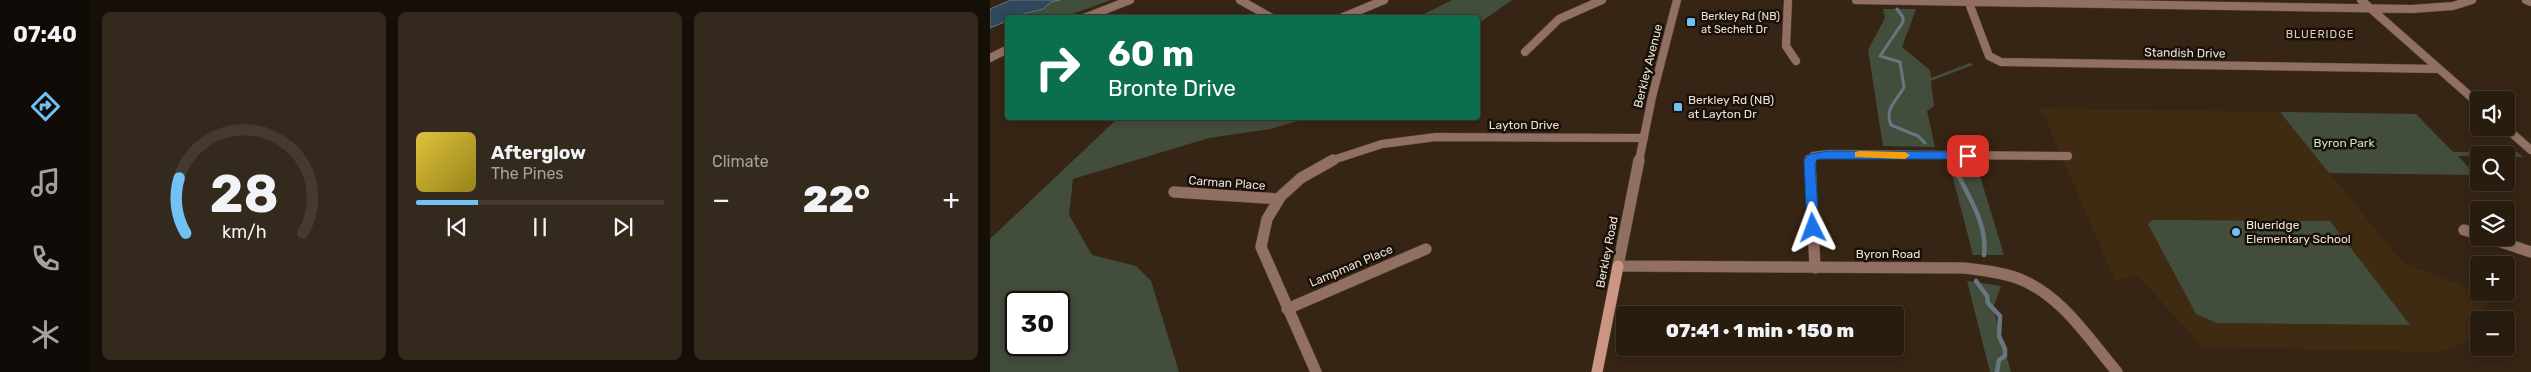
<!DOCTYPE html>
<meta charset="utf-8">
<style>
:root{--surface:#281c0f;--page:#34291d;--text:#f1f3f6;--muted:#a5a19e;--line:#443a2f;--accent:#71c1f5}
body{margin:0;font-family:Rubik,sans-serif;background:var(--page);color:var(--text);height:100vh;display:flex;flex-direction:column;font-size:19px;white-space:nowrap}
*{box-sizing:border-box;margin:0}
p{font-size:16px;color:var(--muted)}
.icon{flex:none;width:28px;height:28px;fill:none;stroke:currentColor;stroke-width:2;stroke-linecap:round;stroke-linejoin:round}
.map{position:relative;flex:1;overflow:hidden}
.panel{display:flex;flex-direction:column;gap:12px;padding:12px;background:#160f08;width:900px}
.panel>*{flex:none}
.banner{position:absolute;left:15px;top:15px;width:475px;height:105px;border-radius:5px;box-shadow:0 2px 8px #0003,0 0 0 1px var(--line);background:#0b6e4f;color:#fff;overflow:hidden}
.fabs{position:absolute;left:1480px;top:91px;display:grid;gap:10px}
.fabs a{display:grid;place-items:center;width:45px;height:45px;border-radius:5px;background:var(--surface);box-shadow:0 2px 8px #0003,0 0 0 1px var(--line);font-size:25px}
.speed{position:absolute;left:15px;top:291px;display:flex;gap:10px;font-size:25px;font-weight:700;text-align:center}
.speed>*{display:grid;place-content:center;width:65px;height:65px;border-radius:50%;background:var(--surface);box-shadow:0 2px 8px #0003,0 0 0 1px var(--line);line-height:1}
.speed .limit{border:2px solid #111;border-radius:8px;background:#fff;color:#111}
.pin{position:absolute;display:grid;place-items:center;width:42px;height:42px;color:#fff;margin:-21px;border-radius:10px;box-shadow:0 2px 8px #0006}
.me{position:absolute;width:55px;margin:-28px;rotate:357deg;stroke-linejoin:round;filter:drop-shadow(0 0 4px #0008)}
.turn{display:flex;align-items:center;gap:18px;height:105px;padding:0 20px;font-size:22px}
.turn .icon{width:65px;height:65px;stroke-width:2.5}
.turn b{display:block;font-size:35px;line-height:42px}
.big{font-size:38px;font-weight:800;line-height:1.1}
.panel .widget{flex:1;display:flex;flex-direction:column;justify-content:center;gap:8px;min-width:0;padding:0 18px;border-radius:8px;background:var(--page)}
.panel .dial{align-items:center;gap:0}
.dial svg{height:130px;overflow:visible;fill:none;stroke:var(--line);stroke-width:7;stroke-linecap:round;text-anchor:middle}
.dial text{fill:var(--text);stroke:none}
.song{display:flex;align-items:center;gap:15px}
.cover{width:60px;height:60px;border-radius:8px;background:linear-gradient(135deg,hsl(50 70% 55%),hsl(50 70% 35%))}
.played{height:5px;border-radius:2px;background:linear-gradient(90deg,var(--accent) 25%,var(--line) 25%)}
.keys{display:flex;justify-content:space-around;direction:ltr}
.heat{display:flex;justify-content:space-between;align-items:center;font-size:28px;direction:ltr}
.panel .tiles{flex:1;display:grid;gap:12px;grid-template-columns:repeat(3,1fr)}
.trip{position:absolute;left:626px;top:306px;width:288px;height:50px;border-radius:5px;background:var(--surface);box-shadow:0 2px 8px #0003,0 0 0 1px var(--line);font-weight:800;line-height:50px;text-align:center}
main{display:flex;flex:1;min-height:0}
.tabs{display:flex;flex-direction:column;width:90px;justify-content:space-around;align-items:center;background:#100b06;color:var(--muted)}
.tabs .icon{width:35px;height:35px}
.tabs .selected{color:var(--accent)}
.tabs b{font-size:22px;color:var(--text)}
.map>svg:first-child{display:block}
</style>
<main>
<nav class="tabs">
<b>07:40</b>
<svg class="icon selected" aria-label="directions" viewBox="0 0 24 24"><path d="M12 3l9 9-9 9-9-9zM9 14v-3h6M13 9l2 2-2 2"/></svg>
<svg class="icon" aria-label="music" viewBox="0 0 24 24"><path d="M9 18V5l10-2v13"/><circle cx="6" cy="18" r="3"/><circle cx="16" cy="16" r="3"/></svg>
<svg class="icon" aria-label="phone" viewBox="0 0 24 24"><path d="M5 4h4l2 5-3 2q2 4 5 5l2-3 5 2v4C11 20 4 13 5 4z"/></svg>
<svg class="icon" aria-label="climate" viewBox="0 0 24 24"><path d="M12 3v18M4 7l16 10M4 17L20 7"/></svg>
</nav>
<section class="panel">
<div class="tiles">
<div class="widget dial"><svg viewBox="0 0 100 80">
<path d="M14 69A42 42 0 1 1 86 69"/>
<path d="M14 69A42 42 0 0 1 10 35" stroke="#71c1f5"/>
<text x="50" y="56" font-size="32" font-weight="700">28</text>
<text x="50" y="72" font-size="11">km/h</text>
</svg></div>
<div class="widget">
<div class="song"><i class="cover"></i><div><b>Afterglow</b><p>The Pines</p></div></div>
<div class="played"></div>
<div class="keys"><svg class="icon" aria-label="previous" viewBox="0 0 24 24"><path d="M18 5L8 12l10 7zM5 5v14"/></svg><svg class="icon" aria-label="pause" viewBox="0 0 24 24"><path d="M8 5v14M16 5v14"/></svg><svg class="icon" aria-label="next" viewBox="0 0 24 24"><path d="M6 5l10 7-10 7zM19 5v14"/></svg></div>
</div>
<div class="widget"><p>Climate</p>
<div class="heat"><a>−</a><b class="big">22°</b><a>+</a></div>
</div>
</div>
</section>
<div class="map">
<svg width="1541" height="372" viewBox="0 0 1541 372">
<rect width="100%" height="100%" fill="#362514"/>
<path fill="#3f2a12" d="M1048,108L1290,112L1413,263L1497,295L1493,320H1489V338L1447,352L1213,347L1147,275L1125,281L1053,114H1050Z"/>
<path fill="#434d3c" fill-rule="evenodd" d="M71,0H121L74,17L24,18L53,9L61,2Z
M462,0H522L488,24V18L428,17Z
M893,9H926L912,47L940,70L941,78L980,63L983,65L941,81L944,106L937,111L945,147L893,146L878,50L895,18Z
M1290,112L1426,114L1463,152H1527L1533,157H1516V155L1468,156L1486,175L1339,173Z
M128,118H319L280,129L219,138L83,179L79,215L102,255L146,266L161,281L189,372H0V239ZM69,302V345H26V302Z
M959,163H986L1014,255H983Z
M1162,220L1340,221L1420,325L1227,323L1206,314L1158,224Z
M977,281L1011,286L1003,308L1021,372H1000Z"/>
<path fill="#2f485c" stroke="#687680" d="M21,0H70L61,2L53,9L18,18L17,21L0,28V9Z"/>
<g fill="none" stroke-linecap="round" stroke-linejoin="round">
<path stroke="#687680" stroke-width="3" d="M907,9L913,17V22L890,56L910,62L914,87C907,101 894,108 901,125L928,136L935,143"/>
<path stroke="#687680" stroke-width="4.5" d="M965,169C978,196 998,224 994,255
M986,281L997,296L998,303L1010,316L1009,336L1015,349V356L1009,360L1007,372"/>
<g stroke="#534333" stroke-width="9">
<path id="street-far1" d="M250,0L282,18
M798,0L796,46L806,61
M866,0L1422,9L1463,6L1482,0
M1371,0L1489,104
M1536,0L1541,2
M979,3L999,56L1011,62L1449,69
M94,18L140,0
M351,18L394,0
M535,52L569,19L612,0
M0,58L18,49
M1516,128L1541,150
M340,161L392,144L446,137L654,138
M649,161L662,97L687,0
M819,161L823,156L839,154L1078,156"/>
</g>
<g stroke="#534333" stroke-width="12">
<path id="street" d="M649,160L628,266L974,268C992,270 1010,272 1027,278C1071,294 1098,338 1127,372
M820,160L825,268
M184,192L289,199
M1474,230L1489,234
M1499,238L1541,252
M297,309L436,249
M326,372L271,247L277,219L291,196L311,178L343,160"/>
</g>
<g stroke="#534333" stroke-width="12">
<path id="secondary" d="M607,372L628,266"/>
</g>
<use href="#street-far1" stroke="#916f63" stroke-width="8"/>
<use href="#street" stroke="#916f63" stroke-width="11"/>
<use href="#secondary" stroke="#cd9583" stroke-width="11"/>
</g>
<path fill="#1a73e8" stroke="#114b97" d="M839,151L978,152L984,156L978,159H827L825,165L829,228L823,232L817,228L814,160L820,154Z"/>
<path fill="#f59e0b" d="M869,151L915,152L920,155L915,159L865,157V152Z"/>
<g fill="#71c1f5" stroke="#181009" stroke-width="2">
<rect x="696" y="17" width="10" height="10" rx="2.5"/>
<rect x="683" y="102" width="10" height="10" rx="2.5"/>
<circle cx="1246" cy="232" r="5"/>
</g>
<g text-anchor="middle" stroke-width="5" stroke-linejoin="round" paint-order="stroke">
<g font-size="11" fill="#ece0d5" stroke="#181009" text-anchor="start">
<text x="711" y="20">Berkley Rd (NB)<tspan x="711" dy="13">at Sechelt Dr</tspan></text>
</g>
<g font-size="11" letter-spacing="1" fill="#e2ccb7" stroke="#181009">
<text x="1330" y="38">BLUERIDGE</text>
</g>
<g font-size="12" fill="#ece0d5" stroke="#181009">
<text transform="translate(1195 53) rotate(1)" y="4">Standish Drive</text>
<text transform="translate(658 66) rotate(-76)" y="4">Berkley Avenue</text>
<text x="534" y="129">Layton Drive</text>
<text transform="translate(237 183) rotate(4)" y="4">Carman Place</text>
<text transform="translate(617 252) rotate(-79)" y="4">Berkley Road</text>
<text x="898" y="258">Byron Road</text>
<text transform="translate(361 266) rotate(-23)" y="4">Lampman Place</text>
</g>
<g font-size="12" fill="#ece0d5" stroke="#181009" text-anchor="start">
<text x="698" y="104">Berkley Rd (NB)<tspan x="698" dy="14">at Layton Dr</tspan></text>
<text x="1256" y="229">Blueridge<tspan x="1256" dy="14">Elementary School</tspan></text>
</g>
<g font-size="12" fill="#c9e7b3" stroke="#181009">
<text x="1354" y="147">Byron Park</text>
</g>
</g>
</svg>
<div class="fabs">
<a><svg class="icon" aria-label="sound" viewBox="0 0 24 24"><path d="M4 9h4l5-4v14l-5-4H4zM17 9q2 3 0 6"/></svg></a>
<a><svg class="icon" aria-label="search" viewBox="0 0 24 24"><circle cx="10" cy="10" r="6"/><path d="M15 15l6 6"/></svg></a>
<a><svg class="icon" aria-label="layers" viewBox="0 0 24 24"><path d="M12 4l9 5-9 5-9-5zM3 14l9 5 9-5"/></svg></a>
<a>+</a>
<a>−</a>
</div>
<div class="speed"><div class="limit">30</div></div>
<div class="pin" style="left:978px;top:156px;background:#d93025"><svg class="icon" aria-label="arrive" viewBox="0 0 24 24"><path d="M6 21V4h12l-3 4 3 4H6"/></svg></div>
<svg class="me" style="left:823px;top:228px" viewBox="-20 -20 40 40"><path d="M0-17L14 15 0 8-14 15z" fill="#1a73e8" stroke="#fff" stroke-width="4"/></svg>
<div class="trip">07:41 · 1 min · 150 m</div>
<div class="banner">
<div class="turn"><svg class="icon" aria-label="right" viewBox="0 0 24 24"><path d="M7 20v-9h11M14 6l5 5-5 5"/></svg><div><b>60 m</b>Bronte Drive</div></div>
</div>
</div>
</main>
